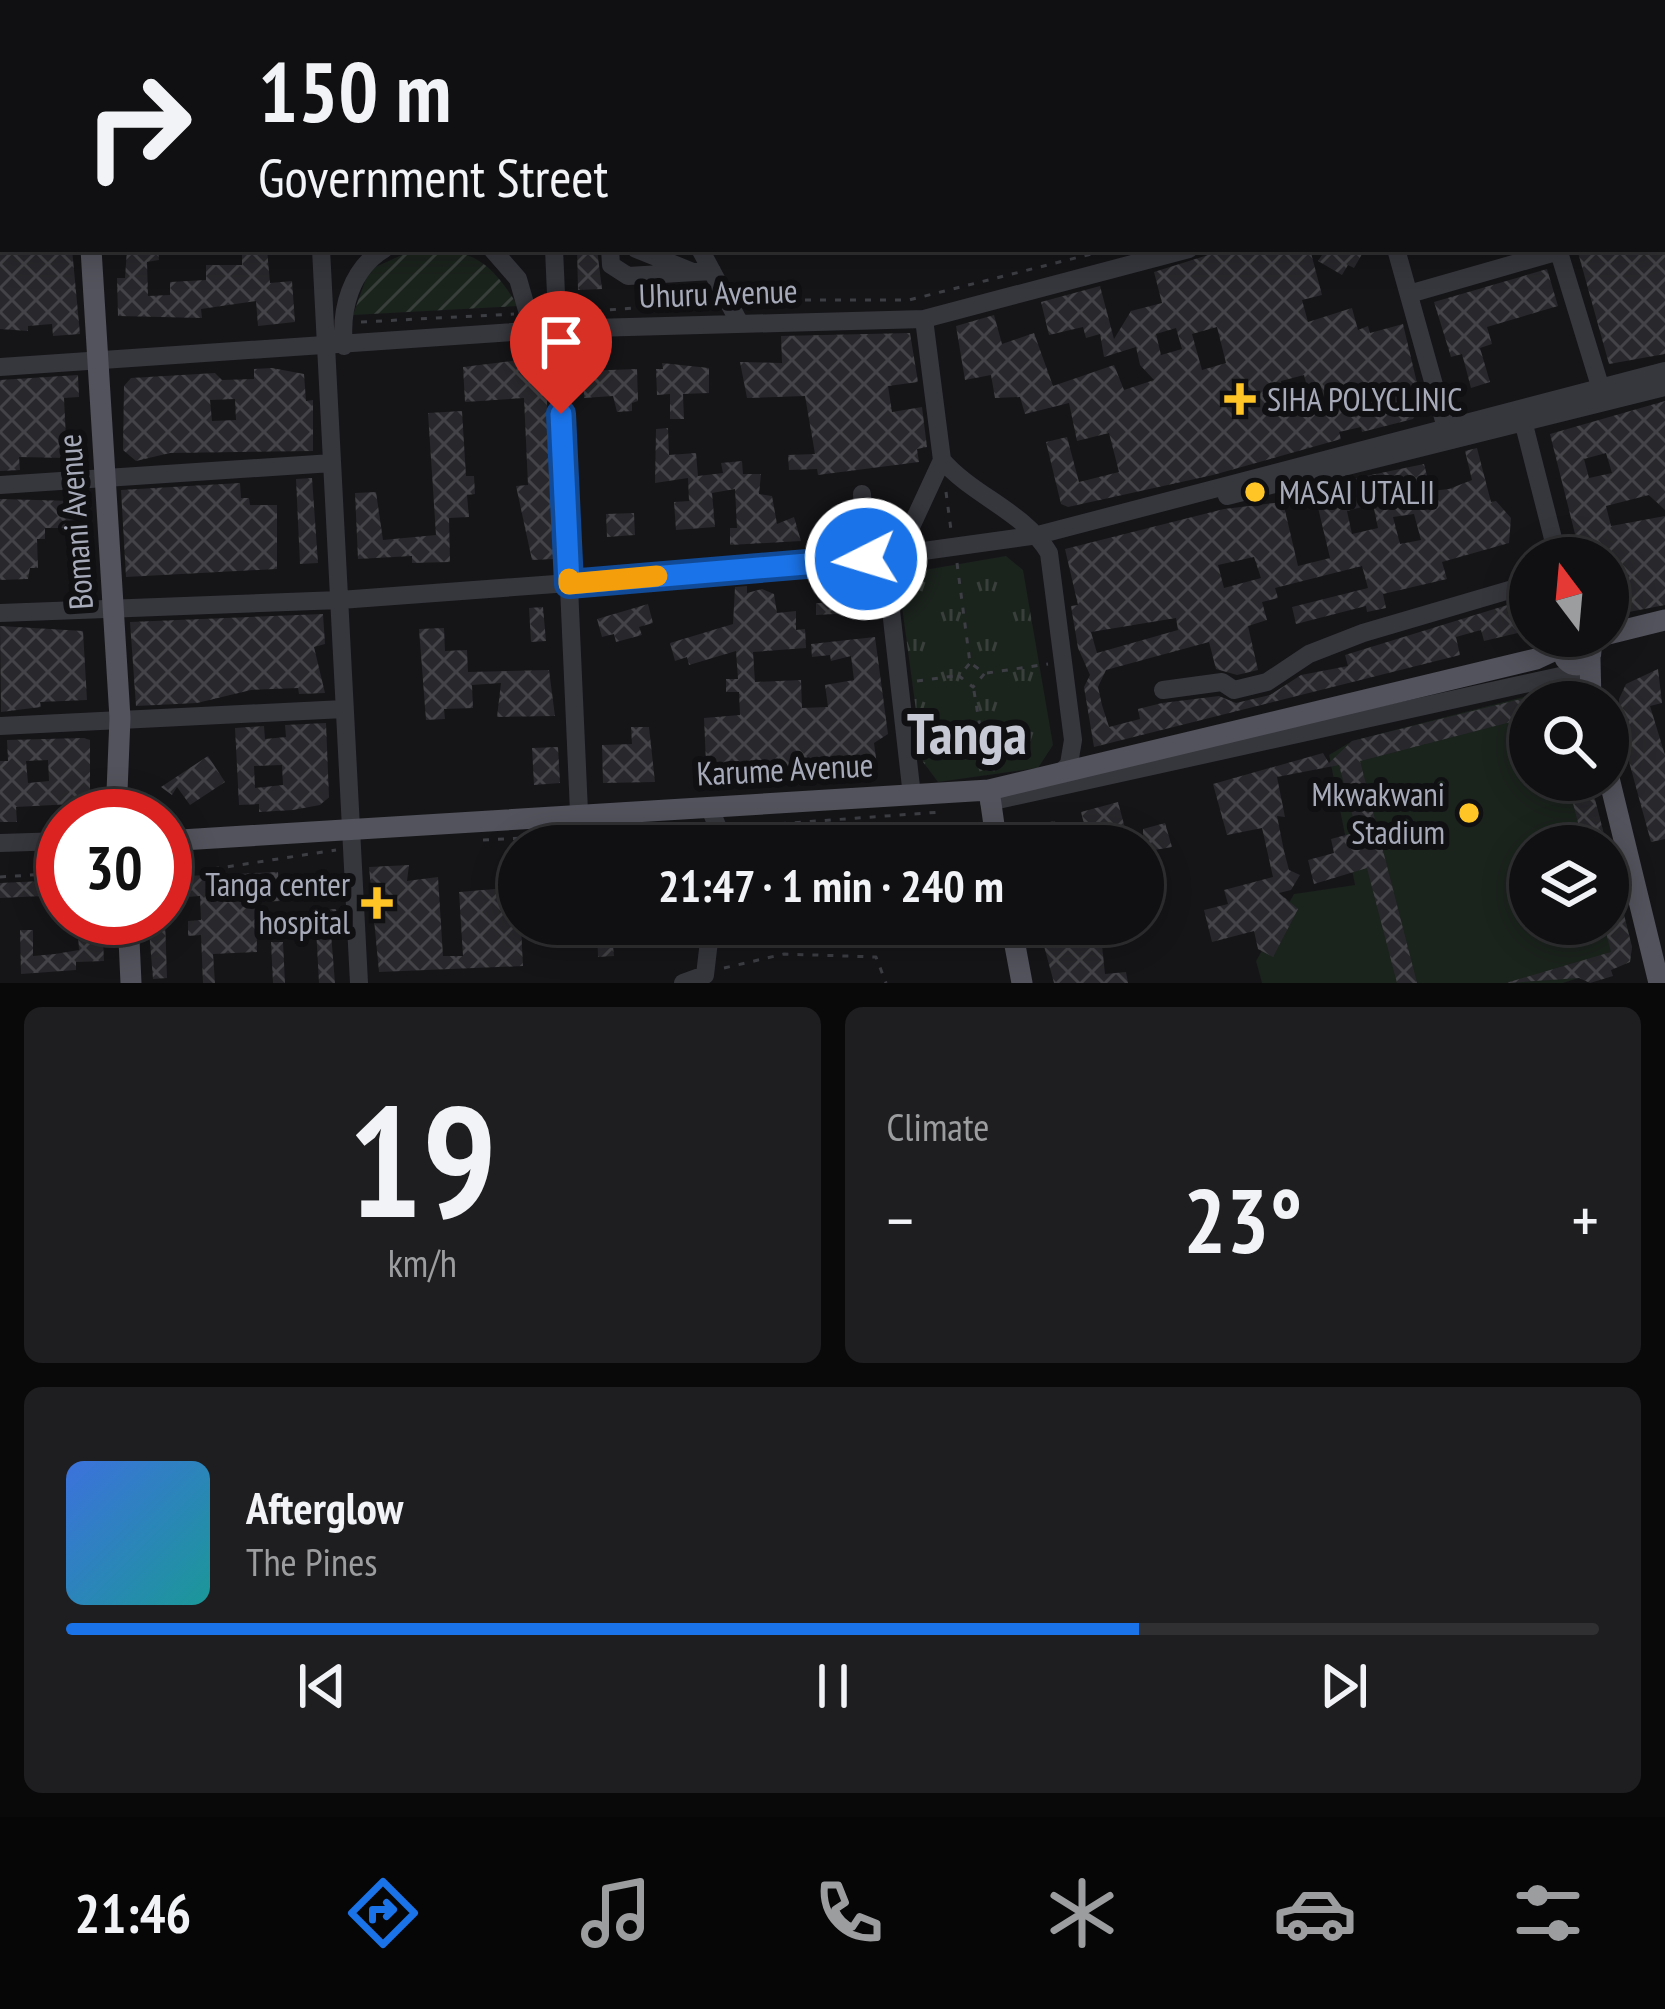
<!DOCTYPE html>
<meta charset="utf-8">
<style>
:root{--surface:#101012;--page:#1e1e20;--text:#f1f3f6;--muted:#9c9d9f;--line:#303032;--accent:#1a73e8}
body{margin:0;font-family:"PT Sans Narrow",sans-serif;background:var(--page);color:var(--text);height:100vh;display:flex;flex-direction:column;font-size:45px;white-space:nowrap}
*{box-sizing:border-box;margin:0}
p{font-size:39px;color:var(--muted)}
.icon{flex:none;width:66px;height:66px;fill:none;stroke:currentColor;stroke-width:2;stroke-linecap:round;stroke-linejoin:round}
.map{position:relative;height:983px;overflow:hidden}
.sheet{display:flex;flex-direction:column;gap:24px;padding:24px;background:#09090a;flex:1}
.sheet>*{flex:none}
.banner{position:absolute;left:0px;top:0px;width:1665px;height:252px;box-shadow:0 6px 30px #0003,0 0 0 3px var(--line);background:#101012;color:var(--text);overflow:hidden}
.needle{width:78px;rotate:344deg}
.controls{position:absolute;left:1509px;top:537px;display:grid;gap:24px}
.controls a{display:grid;place-items:center;width:120px;height:120px;border-radius:50%;background:var(--surface);box-shadow:0 6px 30px #0003,0 0 0 3px var(--line);font-size:60px}
.speed{position:absolute;left:36px;top:789px;display:flex;gap:24px;font-size:60px;font-weight:700;text-align:center}
.speed>*{display:grid;place-content:center;width:156px;height:156px;border-radius:50%;background:var(--surface);box-shadow:0 6px 30px #0003,0 0 0 3px var(--line);line-height:1}
.speed .limit{border:18px solid #d22;background:#fff;color:#111}
.pin{position:absolute;display:grid;place-items:center;width:102px;height:102px;color:#fff;margin:-123px -51px;border-radius:50% 50% 50% 0;rotate:-45deg;box-shadow:0 0 12px #0007}
.pin .icon{rotate:45deg}
.me{position:absolute;width:132px;margin:-66px;rotate:265deg;stroke-linejoin:round;filter:drop-shadow(0 0 9px #0008)}
.turn{display:flex;align-items:center;gap:42px;height:252px;padding:0 60px;font-size:54px}
.turn .icon{width:156px;height:156px;stroke-width:2.5}
.turn b{display:block;font-size:84px;line-height:102px}
.big{font-size:90px;font-weight:800;line-height:1.1}
.sheet .widget{flex:1;display:flex;flex-direction:column;justify-content:center;gap:18px;min-width:0;padding:0 42px;border-radius:18px;background:var(--page)}
.sheet .dial{align-items:center;gap:0}
.dial b{font-size:156px;line-height:1}
.song{display:flex;align-items:center;gap:36px}
.cover{width:144px;height:144px;border-radius:18px;background:linear-gradient(135deg,hsl(220 70% 55%),hsl(180 70% 35%))}
.played{height:12px;border-radius:6px;background:linear-gradient(90deg,var(--accent) 70%,var(--line) 70%)}
.keys{display:flex;justify-content:space-around;direction:ltr}
.heat{display:flex;justify-content:space-between;align-items:center;font-size:66px;direction:ltr}
.sheet .tiles{flex:1;display:grid;gap:24px;grid-template-columns:1fr 1fr}
.widget:last-child{grid-column:span 2}
.trip{position:absolute;left:498px;top:825px;width:666px;height:120px;border-radius:60px;background:var(--surface);box-shadow:0 6px 30px #0003,0 0 0 3px var(--line);font-weight:800;line-height:120px;text-align:center}
.dock{display:flex;height:192px;justify-content:space-around;align-items:center;background:#060607;color:var(--muted)}
.dock .icon{width:84px;height:84px}
.dock .on{color:var(--accent)}
.dock b{font-size:54px;color:var(--text)}
.map>svg:first-child{display:block}
</style>
<div class="map">
<svg width="1665" height="983" viewBox="0 0 1665 983">
<defs>
<pattern id="park-tufts" width="24" height="20" patternUnits="userSpaceOnUse" patternTransform="scale(3)"><rect width="24" height="20" fill="#1b231d"/><path d="M3 7l-1-3M5 7V3M7 7l1-3M15 17l-1-3M17 17v-4M19 17l1-3" fill="none" stroke="#39403c"/></pattern>
<pattern id="garden-furrows" width="10" height="10" patternUnits="userSpaceOnUse" patternTransform="scale(3)"><rect width="10" height="10" fill="#1b231d"/><path d="M-1 1l2-2M0 10L10 0M9 11l2-2" fill="none" stroke="#39403c"/></pattern>
<pattern id="building-cross-hatch" width="8" height="8" patternUnits="userSpaceOnUse" patternTransform="scale(3)"><rect width="8" height="8" fill="#28282c"/><path d="M0 0l8 8M0 8l8-8" fill="none" stroke="#444448"/></pattern>
</defs>
<rect width="100%" height="100%" fill="#151518"/>
<path fill="#1b231d" d="M1550,690L1569,702H1530V780H1590L1607,846H1530V924H1608V851L1632,947L1630,962L1563,983H1262L1256,961L1294,894L1355,885L1329,755L1352,741Z"/>
<path fill="url(#park-tufts)" d="M1346,0H1648L1651,3H1339Z
M1006,556L1023,570L1053,745L1038,768L938,782L923,762L901,599L913,572Z"/>
<path fill="url(#garden-furrows)" d="M415,249C472,249 488,258 518,306L353,315L369,270Z"/>
<path fill="url(#building-cross-hatch)" fill-rule="evenodd" d="M72,249L80,334L53,336L52,324L28,326V331L0,329V251Z
M127,249H158L159,260L147,262L148,296L170,295V282L206,280V265H242V249H267L270,283L292,281L295,322L258,326L256,301L201,309L202,318L118,316L117,278H125Z
M577,249H597L602,289L578,290Z
M1227,249H1310L1322,295L1302,300L1308,322L1352,308L1358,330L1368,326L1370,333L1403,324L1422,404L1413,419L1362,432L1361,427L1339,432L1341,439L1213,475L1068,507L1061,504L1046,442L1067,437L1079,482L1119,472L1109,433L1077,441L1069,403L1025,414L1020,397L995,398L991,375L965,380L956,326L994,315L1002,344L1034,333L1053,386L1114,365L1124,390L1154,380L1140,365L1136,347L1104,357L1100,334L1086,338L1083,327L1049,335L1041,302L1100,286L1114,339L1131,311L1162,303L1154,272ZM1217,327L1226,363L1202,370L1192,334ZM1176,328L1182,349L1161,355L1156,334ZM1304,375L1311,402L1288,408L1281,381Z
M1326,249H1365L1354,268L1348,265L1342,275L1318,261Z
M1577,249H1665V354L1609,364Z
M1547,269L1558,306L1487,327L1492,344L1480,348L1490,382L1471,388L1462,354L1451,357L1434,302Z
M910,333L918,382L888,386L892,412L922,407L927,447L917,449L919,462L818,475L817,469L789,470L788,455L815,454L805,396L747,398L740,362L782,363L781,336Z
M545,357L554,559L532,560L516,486L528,485L524,398L465,402L463,367Z
M662,363L709,368V393L683,394L684,419H670V394L657,395L656,369H663Z
M272,368L304,374L306,401L313,400V451L170,453L136,461L123,450L124,386L131,378L215,373L222,380L254,379V369ZM235,399L236,420L212,421L210,400Z
M637,369L638,401L632,403V411L617,412L613,396L584,398L583,371Z
M78,375L79,397L64,398L66,439L75,438L76,453L67,458L19,457L20,470L0,471V380Z
M1665,401V510L1649,495L1606,506L1611,526L1665,516V605L1608,616V578L1613,577L1609,558H1581L1550,434ZM1606,453L1612,473L1589,478L1584,459Z
M462,411L466,476H474L475,494L467,495L469,517L449,518L450,562L412,563V556L358,559L355,493L376,492L383,540L436,535L428,413Z
M668,428L669,455L696,453L698,476L723,473L721,463L742,461L743,474H761L759,494L772,496L777,524L794,517L801,541L730,545V528H737L735,489L712,493L715,527L676,530L674,502L689,501L688,478L655,483L656,429Z
M1477,448L1491,502L1496,501L1511,518L1509,543L1442,562L1447,579L1383,594L1386,608L1367,612L1366,606L1296,624L1292,607L1368,588L1362,566L1275,588L1278,598L1262,602L1267,620L1248,626L1258,670L1237,675L1216,669L1209,642L1106,670L1098,687L1102,705L1109,727L1140,719L1138,709L1162,703L1219,696L1236,703L1270,695L1301,675L1348,666L1345,655L1530,598V611L1519,612L1522,632L1484,641L1481,630L1456,637L1460,655L1094,747L1084,687L1090,675L1078,648L1071,606L1078,605L1065,549L1224,509L1283,502L1298,566L1330,558L1315,495L1348,487L1347,480L1424,464L1431,491L1449,489L1472,480L1465,451ZM1373,504L1378,528L1352,534L1347,511ZM1414,514L1421,540L1400,544L1393,517ZM1254,557L1261,578L1224,588L1218,565ZM1176,618L1178,630L1097,653L1091,632Z
M312,478L318,563L300,564L296,479Z
M240,483L241,498H249L250,505H277V569L126,577L121,490Z
M84,493L85,528H45V539H37L38,568H30L28,579L0,580V499L73,501V494Z
M634,513L635,535L607,537L606,514Z
M870,574L873,612L816,615V603H824L822,578Z
M747,586V593L762,589L774,594L777,613L796,611V630L805,629L806,648L753,652L755,682L801,680L802,708L828,707L825,685L854,680L851,656L831,661L830,655L812,657L811,644L875,637L888,734L874,743L877,765L796,776L797,783L707,786L704,718L740,715L739,692H726V679H738L736,651L689,665L687,657L675,661L670,643L733,624L735,587Z
M648,604L653,623L639,627L642,635L616,642L614,634L602,637L597,619Z
M543,607L546,641L531,642L529,608Z
M323,614L325,644L314,647L325,693L299,694L298,688L251,690L197,703L136,706L130,622Z
M0,626L83,631L87,700L40,702L41,707L1,712Z
M444,628L445,651L467,650L468,672L549,670L555,716L497,717L501,683L472,685L473,708L444,709L445,719L426,720L419,629Z
M1658,669L1662,703L1650,706L1665,755V839L1651,842L1628,758L1619,759L1611,726L1620,719L1619,699L1626,684Z
M1553,691L1576,702H1530V717L1360,761L1417,983H1397L1367,868L1314,884L1308,860L1334,853L1331,839L1357,832L1339,765L1277,777L1285,817L1277,816L1284,851L1289,870L1300,875L1291,890L1279,893L1298,909L1273,957L1258,949L1254,931L1212,942L1204,910L1228,904L1224,890L1273,877L1262,828L1227,835L1213,784L1323,753L1329,763L1352,741Z
M326,723L329,797L320,805L293,810L259,812V804L239,805L235,728L264,726L265,739L286,737L285,725ZM282,765L283,785L255,788L254,766Z
M631,727H649L655,782L603,783L602,745L632,744Z
M84,738L90,740V803L16,807L17,822H0V761H8L7,740ZM48,760L49,781L28,783L26,761Z
M558,747L560,783L534,785L532,748Z
M208,756L225,782L190,805L177,787L172,795L161,787Z
M1567,780H1590L1607,846H1584Z
M1118,802L1129,843L1096,846L1094,839L1088,840L1081,812Z
M1055,821L1061,846H1028L1024,827Z
M1165,823L1172,847L1143,852V829Z
M409,865L407,881L438,877L443,956H463L459,892L519,887L523,966L379,972L369,867Z
M1612,866L1632,947L1630,962L1611,970L1613,976L1590,983L1579,978L1506,983L1611,952L1604,924H1608Z
M278,872L280,901L256,902L257,952L213,954L215,983H203L201,935L188,936V921L201,920L200,896L187,897L185,876Z
M63,880V895L0,898V883Z
M336,909L339,931L331,933L335,983H319L315,910Z
M148,918H165L167,978L153,979Z
M102,919L104,961L76,962V970L21,974L20,930H33V956L55,954L79,950L77,921Z
M597,924H661V933L612,935L614,956L598,957Z
M1038,924H1128L1131,941L1102,945L1105,974L1126,972L1128,983H1054Z
M271,942H283L285,983H273Z"/>
<g fill="none" stroke-linecap="round" stroke-linejoin="round">
<path stroke="#3c3e44" stroke-width="3" stroke-dasharray="6 9" stroke-linecap="butt" d="M1662,79L1665,78
M745,300H909L1111,249
M595,311L711,302
M361,322L514,314
M946,492L951,530
M957,563L970,663L985,673L973,687L959,676L970,663
M987,673L1048,664
M917,681L955,676
M974,691L987,770
M735,827L941,812
M483,840L701,829
M213,869L336,850
M0,877L63,873
M724,968L784,954L876,957L886,983"/>
<path stroke="#36373d" stroke-width="18" d="M172,0L173,3
M535,0V3
M890,0L919,3
M284,3L293,0
M1301,3L1309,0
M1662,105L1665,104
M0,238L3,237
M321,249L359,983
M492,249L518,279L533,331
M554,249L579,812
M610,249L611,265L628,276L712,271
M636,249L693,272
M700,249L738,320
M1396,249L1448,435
M1558,249L1604,399
M1409,294L1559,251
M344,346C340,309 351,269 384,249
M0,367L557,329L924,319L1189,249
M1521,413L1558,558
M942,460C973,496 1025,512 1049,553L1073,740L1069,764L1060,774
M0,485L332,463
M862,494L866,559
M1227,496L1665,387
M0,613L340,600L569,583L866,559L1038,535L1665,371
M1583,636V638
M1163,690L1222,682L1234,690L1267,682L1309,654L1363,633L1530,584
M0,726L344,709
M912,796L891,610L898,555L942,460L924,319
M989,802L1574,673
M709,806L718,828V846
M0,843L63,841
M683,983L705,975L711,924"/>
<path stroke="#52535c" stroke-width="21" d="M0,120L3,121
M91,249L120,718L116,816
M1608,634L1665,620
M1563 651a14 14 0 1 1 28 0a14 14 0 1 1-28 0Z
M1590,658L1591,702
M1608,774L1659,983
M989,790L997,846
M165,841L989,790L1536,659L1564,646
M128,918L131,983
M1011,924L1022,983"/>
</g>
<g fill="none" stroke-linecap="round" stroke-linejoin="round">
<g stroke="#114b97" stroke-width="30">
<path id="route" d="M561,414L569,584L866,559"/>
</g>
<use href="#route" stroke="#1a73e8" stroke-width="21"/>
<path stroke="#f59e0b" stroke-width="21" d="M569,579V584L657,576"/>
</g>
<g fill="#ffc526" stroke="#101013" stroke-width="4.5">
<path d="M1234 381h12v12h12v12h-12v12h-12v-12h-12v-12h12z"/>
<circle cx="1255" cy="492" r="12"/>
<circle cx="1469" cy="813" r="12"/>
<path d="M371 885h12v12h12v12h-12v12h-12v-12h-12v-12h12z"/>
</g>
<g text-anchor="middle" stroke-width="12" stroke-linejoin="round" paint-order="stroke">
<g font-size="33" fill="#a6aab9" stroke="#101013">
<text transform="translate(718 293) rotate(-2)" y="12">Uhuru Avenue</text>
<text transform="translate(75 522) rotate(-94)" y="12">Bomani Avenue</text>
<text transform="translate(785 769) rotate(-3)" y="12">Karume Avenue</text>
</g>
<g font-size="33" fill="#a6aab9" stroke="#101013" text-anchor="start">
<text x="1267" y="411">SIHA POLYCLINIC</text>
<text x="1279" y="504">MASAI UTALII</text>
<text x="1445" y="806" text-anchor="end">Mkwakwani<tspan x="1445" dy="38">Stadium</tspan></text>
<text x="350" y="896" text-anchor="end">Tanga center<tspan x="350" dy="38">hospital</tspan></text>
</g>
<g font-size="57" font-weight="bold" fill="#c7cad5" stroke="#101013">
<text x="967" y="754">Tanga</text>
</g>
</g>
</svg>
<div class="controls">
<a><svg class="needle" viewBox="-14 -14 28 28"><path d="M0-13l5 13h-10z" fill="#e53935"/><path d="M0 13l5-13h-10z" fill="#9c9d9f"/></svg></a>
<a><svg class="icon" aria-label="search" viewBox="0 0 24 24"><circle cx="10" cy="10" r="6"/><path d="M15 15l6 6"/></svg></a>
<a><svg class="icon" aria-label="layers" viewBox="0 0 24 24"><path d="M12 4l9 5-9 5-9-5zM3 14l9 5 9-5"/></svg></a>
</div>
<div class="speed"><div class="limit">30</div></div>
<div class="pin" style="left:561px;top:414px;background:#d93025"><svg class="icon" aria-label="arrive" viewBox="0 0 24 24"><path d="M6 21V4h12l-3 4 3 4H6"/></svg></div>
<svg class="me" style="left:866px;top:559px" viewBox="-20 -20 40 40"><circle r="17" fill="#1a73e8" stroke="#fff" stroke-width="3"/><path d="M0-11L8 9 0 5-8 9z" fill="#fff"/></svg>
<div class="trip">21:47 · 1 min · 240 m</div>
<div class="banner">
<div class="turn"><svg class="icon" aria-label="right" viewBox="0 0 24 24"><path d="M7 20v-9h11M14 6l5 5-5 5"/></svg><div><b>150 m</b>Government Street</div></div>
</div>
</div>
<section class="sheet">
<div class="tiles">
<div class="widget dial"><b>19</b><p>km/h</p></div>
<div class="widget"><p>Climate</p>
<div class="heat"><a>−</a><b class="big">23°</b><a>+</a></div>
</div>
<div class="widget">
<div class="song"><i class="cover"></i><div><b>Afterglow</b><p>The Pines</p></div></div>
<div class="played"></div>
<div class="keys"><svg class="icon" aria-label="previous" viewBox="0 0 24 24"><path d="M18 5L8 12l10 7zM5 5v14"/></svg><svg class="icon" aria-label="pause" viewBox="0 0 24 24"><path d="M8 5v14M16 5v14"/></svg><svg class="icon" aria-label="next" viewBox="0 0 24 24"><path d="M6 5l10 7-10 7zM19 5v14"/></svg></div>
</div>
</div>
</section>
<nav class="dock">
<b>21:46</b>
<svg class="icon on" aria-label="directions" viewBox="0 0 24 24"><path d="M12 3l9 9-9 9-9-9zM9 14v-3h6M13 9l2 2-2 2"/></svg>
<svg class="icon" aria-label="music" viewBox="0 0 24 24"><path d="M9 18V5l10-2v13"/><circle cx="6" cy="18" r="3"/><circle cx="16" cy="16" r="3"/></svg>
<svg class="icon" aria-label="phone" viewBox="0 0 24 24"><path d="M5 4h4l2 5-3 2q2 4 5 5l2-3 5 2v4C11 20 4 13 5 4z"/></svg>
<svg class="icon" aria-label="climate" viewBox="0 0 24 24"><path d="M12 3v18M4 7l16 10M4 17L20 7"/></svg>
<svg class="icon" aria-label="car" viewBox="0 0 24 24"><path d="M5 17H2v-5l4-1 3-4h7l3 4 3 1v5h-3M9 17h6M6 11h13"/><circle cx="7" cy="17" r="2"/><circle cx="17" cy="17" r="2"/></svg>
<svg class="icon" aria-label="filters" viewBox="0 0 24 24"><path d="M4 7h16M4 17h16"/><circle cx="9" cy="7" r="2"/><circle cx="15" cy="17" r="2"/></svg>
</nav>
